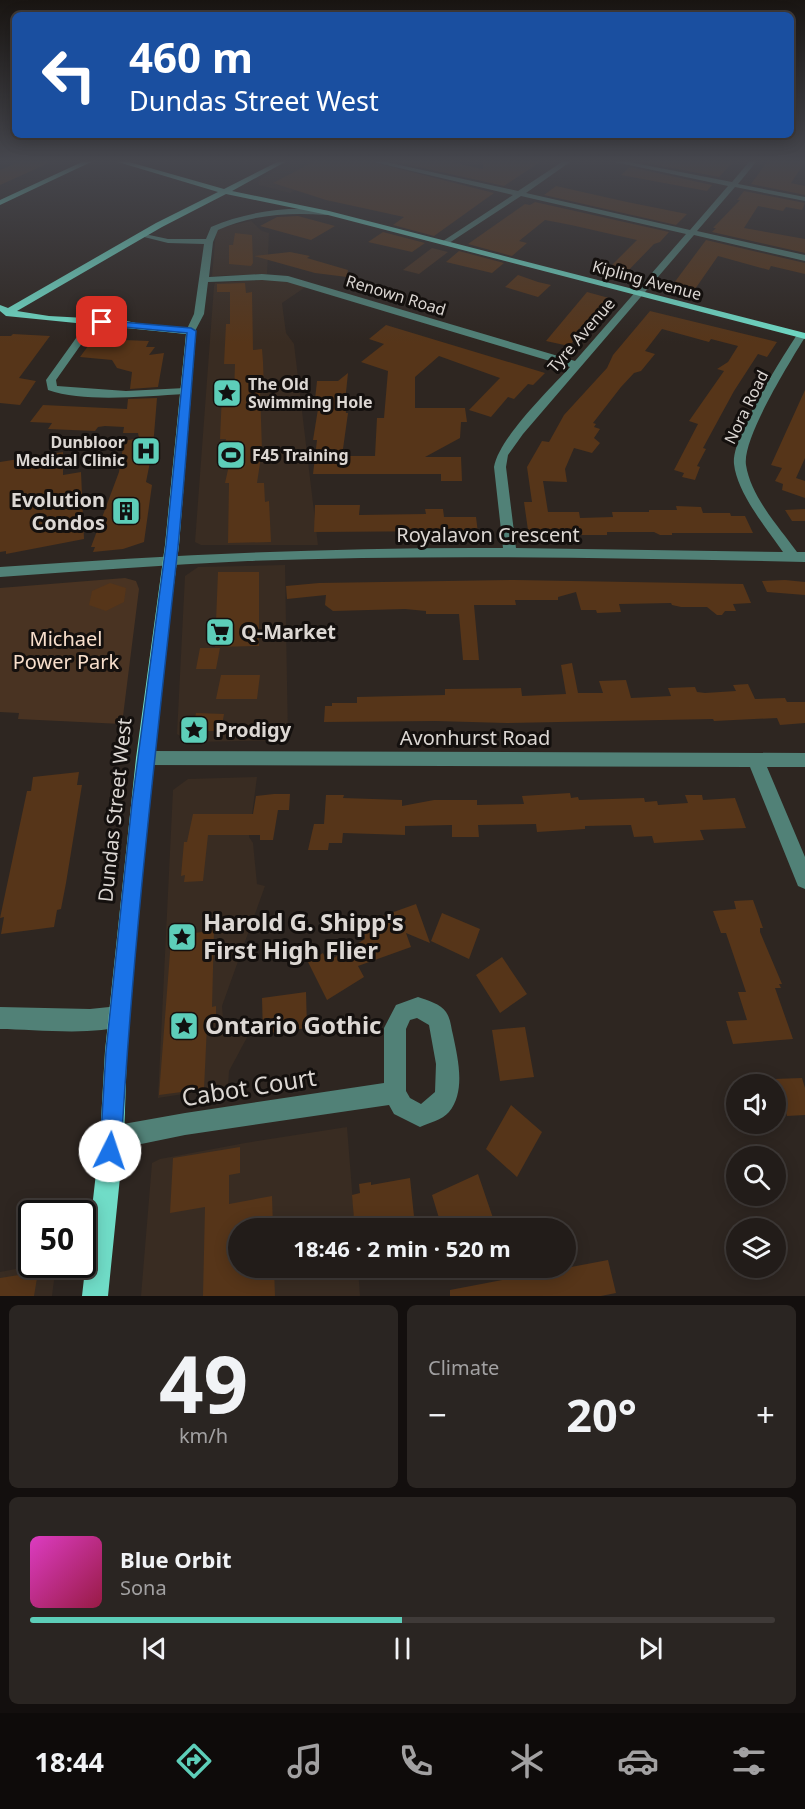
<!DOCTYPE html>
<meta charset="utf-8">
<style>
:root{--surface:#221c19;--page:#2a2522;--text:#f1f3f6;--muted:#a2a1a2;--line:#3f3a38;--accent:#5dceb9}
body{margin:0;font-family:"Noto Sans",sans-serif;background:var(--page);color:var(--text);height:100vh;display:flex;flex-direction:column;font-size:22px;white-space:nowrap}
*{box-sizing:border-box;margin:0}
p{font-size:20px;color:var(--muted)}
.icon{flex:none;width:33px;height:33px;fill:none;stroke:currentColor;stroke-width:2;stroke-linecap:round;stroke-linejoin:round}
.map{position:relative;height:1296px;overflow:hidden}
.drawer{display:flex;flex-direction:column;gap:9px;padding:9px;background:#130f0e;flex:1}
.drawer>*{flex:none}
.banner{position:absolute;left:12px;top:12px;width:782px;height:126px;border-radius:9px;box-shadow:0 3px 15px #0003,0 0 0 2px var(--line);background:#1a4fa0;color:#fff;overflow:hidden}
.buttons{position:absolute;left:726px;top:1074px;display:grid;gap:12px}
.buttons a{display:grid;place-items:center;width:60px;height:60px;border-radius:50%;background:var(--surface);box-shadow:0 3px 15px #0003,0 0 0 2px var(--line);font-size:30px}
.speed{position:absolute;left:18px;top:1200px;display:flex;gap:12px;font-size:30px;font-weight:700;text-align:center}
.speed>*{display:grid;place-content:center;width:78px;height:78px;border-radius:50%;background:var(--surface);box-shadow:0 3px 15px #0003,0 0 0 2px var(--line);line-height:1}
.speed .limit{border:3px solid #111;border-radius:9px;background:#fff;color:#111}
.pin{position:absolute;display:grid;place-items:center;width:51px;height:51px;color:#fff;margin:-26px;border-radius:12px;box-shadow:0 3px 9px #0006}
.me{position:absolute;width:66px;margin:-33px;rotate:4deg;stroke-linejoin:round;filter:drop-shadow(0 0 4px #0008)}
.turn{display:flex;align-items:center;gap:21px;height:126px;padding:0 18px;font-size:27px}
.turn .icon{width:78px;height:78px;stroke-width:2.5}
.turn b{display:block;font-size:42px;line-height:51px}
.big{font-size:45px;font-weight:700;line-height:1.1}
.drawer .card{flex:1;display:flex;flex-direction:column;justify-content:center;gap:9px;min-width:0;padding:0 21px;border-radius:9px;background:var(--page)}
.drawer .dial{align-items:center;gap:0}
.dial b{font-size:78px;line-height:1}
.song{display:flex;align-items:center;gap:18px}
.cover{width:72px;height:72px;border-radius:9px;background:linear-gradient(135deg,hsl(310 70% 55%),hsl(340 70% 35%))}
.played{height:6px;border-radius:3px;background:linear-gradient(90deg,var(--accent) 50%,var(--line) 50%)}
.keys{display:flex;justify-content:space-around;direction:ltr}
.heat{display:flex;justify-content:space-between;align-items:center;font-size:33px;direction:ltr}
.drawer .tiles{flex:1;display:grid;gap:9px;grid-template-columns:1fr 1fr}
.card:last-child{grid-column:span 2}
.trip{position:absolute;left:228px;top:1218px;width:348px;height:60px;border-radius:30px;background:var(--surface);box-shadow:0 3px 15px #0003,0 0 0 2px var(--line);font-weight:700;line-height:60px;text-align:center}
.dock{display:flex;height:96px;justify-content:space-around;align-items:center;background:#0e0b0a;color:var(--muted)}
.dock .icon{width:42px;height:42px}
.dock .selected{color:var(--accent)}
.dock b{font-size:27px;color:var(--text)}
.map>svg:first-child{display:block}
</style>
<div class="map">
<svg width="805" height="1296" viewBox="0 0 805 1296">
<rect width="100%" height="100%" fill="#2e2621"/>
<path fill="#392c22" d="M293,162H348L290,193L259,185L258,181L263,177Z
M251,221L262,231L269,233L267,274L212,276L216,232L222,227Z
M273,279L307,286L282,303L286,333L294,344L318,545H201L195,542L214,286L215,283Z
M285,565L288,740L189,742L177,734L185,576L198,567Z
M257,777L249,837L253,843L257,884L265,886L222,1006L224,1031L251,1030L229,1071L228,1087L158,1098L173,790L188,779Z
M347,1127L355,1228H238V1268H358L360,1296H141L152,1163L160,1159L245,1143Z
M37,1265H56L52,1296H0V1272Z"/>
<path fill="#493322" d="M432,248L448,252L419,274L403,270Z
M125,578L136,581L139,589L122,724L18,719L19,713L0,712V588Z"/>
<path fill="#563519" d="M18,162H51L0,185V170Z
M313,162H372L494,193L434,236L393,225L404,217L326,200L273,183Z
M396,162H451L483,169V162H540L504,186Z
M641,162H733L719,177Z
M767,162H805L791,183L805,186V195L751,184Z
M630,167L712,185L707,191L621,175Z
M556,186L627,202L687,214L676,225L544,195Z
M744,191L805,203L802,210L786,207L783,211L758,206L744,228L805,239V253L712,232L716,228H713L740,200H737Z
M535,202L669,232L660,242L654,244L623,276L606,271L637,240L571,225L545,220L519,241L527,243L512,256L468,244L525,204L530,205Z
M298,216L335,226L311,240L260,226L277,217Z
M383,232L425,243L412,252L368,242Z
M235,233L252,235L253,263L251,266L229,264V245H233Z
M706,240L805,263V274L771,266L769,270L718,256L693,292L671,287Z
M459,251L504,263L492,273L446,262Z
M290,252L310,256L307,258L348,270L347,277L315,273L254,256Z
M518,275L538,282L551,285L538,297L505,287Z
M245,283L246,293L252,292L253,350L262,349L263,362L264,390H260L262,450L257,483H264L265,502L269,501L271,542L228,543L229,483H225L230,461H220L226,439H220L222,393H234L235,364H224L226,324H230V292H217V284Z
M587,292L609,298L573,335L578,336L569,346L546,341Z
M650,311L777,342L767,357L758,354L734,391L703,448L706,449L697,466L700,467L695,480L682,477L684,473L674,470L698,424L689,421L724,371L717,369L728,362L738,346L711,339L709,342L662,329L645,351L655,354L641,371L634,373L621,387L593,423L596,424L594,427L600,429L594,438L600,443L592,453L574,448L565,469L567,482L543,481L548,512H579L580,518L613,517L612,512H649V510H677L676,506L701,507L703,513H730L731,516H745L753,533H672V535H660L654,532H607V535H533L532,530H528L524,502H532L527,467L542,441L549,442L564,415L607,368L613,355Z
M386,325L545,373L533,385L528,384L514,399L508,397L491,417L469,410L500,378L439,356L415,377V408H465L467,422H461L460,438L425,457H461L462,481H441V474H313L317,440H313L318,409H314L317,381H338L348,373L345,402L346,413H348L342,456H375L377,418H384L388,371L361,362L384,344L369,339Z
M13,334L50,336L19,378L36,381L20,405L0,403V336H11Z
M98,339L149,341L146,347H155L149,355L164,353L158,387L130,389L132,372L117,368L112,360L80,357L91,342H95Z
M805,390V458L796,478L805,481V498L782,490L783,484L775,481L782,468L771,465Z
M157,398L153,447L146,482L152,485L144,542L123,549L93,552L95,547H91L119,472L124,441L139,438L138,433H123L124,427L105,426L98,427L95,431L48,429L52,423L30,422L43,405L127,409L128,399Z
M63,452V475L81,472L84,539L6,554V551L0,552V462Z
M315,505H360L359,515L426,514L425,509H443L444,517H476L478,533L456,534V531L314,532Z
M805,509V521H792L785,510Z
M218,572H259V646L215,647Z
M515,580L743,584L751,603L733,604L736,611H725L722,615H717L707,607H681L672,605L671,603L619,604L621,612L597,613L596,610H581L576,592L558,597V600H515L516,605H474L479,660H463L459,614H426V611L405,609L333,611L325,605L326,595L287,599L286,586L319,583Z
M785,580L805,582V595L767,592L762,581Z
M110,583L126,588L124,602L106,611L89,605L92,591Z
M200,648H220L216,669H196Z
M572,663L578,693H603L599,681L626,680L631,698L671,696L668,688L695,687L697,692L705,693L736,691L733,685L748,684L755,699L785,698L787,702H805V723L780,725L777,718L714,721L713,719L506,723L436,721L324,722L325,706H332V703H357V697L445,695V689L521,688L522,696L566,694L561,665Z
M221,675H260L257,699H216Z
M196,713L224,714L221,731H192Z
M79,772L77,785H82L66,883L61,909L57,910L54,927L1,934L4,917L0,918L27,791H31L33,777Z
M570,793L571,798L578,797L579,800L644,798L645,802L657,801L658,805L688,803L685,795H702L703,800L735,798L746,828L700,830L704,840L654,843L652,836L634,837L631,825L585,826V829L537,832L536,824L478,825L479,837H452V825L405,826V835L343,833L342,843H329L328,850H308L314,824H324L326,795H344L343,798L402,800V806L434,800H477V805L524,804L522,796Z
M274,794H290L289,810H278L273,840H260V835H208L203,881L184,882L185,875L181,876L184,842H187L193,814H253L256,796Z
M753,900L763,928H760V932L782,984H779L781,988H775L793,1039L733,1044L726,1021L747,1020L738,992H746L726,933H721L713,911L736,909L734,901Z
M416,904L430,943L406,933L411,947L358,966L364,977L327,1000L308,962L323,953L327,962L365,939L363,923Z
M442,913L480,929L469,959L431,941Z
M214,930L212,1007L216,1006V1023L207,1025L204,1089L159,1095L171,940L195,937V933Z
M502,957L527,994L500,1013L476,975Z
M306,992L307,1028L263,1034L262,998Z
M525,1027L534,1077L500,1081L492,1030Z
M802,1078L805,1088V1115L787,1116L782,1099H776L774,1079Z
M511,1105L542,1132L517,1177L486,1149Z
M240,1147V1173L229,1175V1204L272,1196L273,1228H238V1268H274L275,1296H203L205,1207L170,1213L173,1158Z
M478,1174L493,1218L471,1228H442L432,1195Z
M410,1178L415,1226L399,1228H364V1217L354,1219L352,1195L360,1193L359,1184L371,1182V1185Z
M608,1260L616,1293L601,1296H450V1290Z
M38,1272L34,1296H0V1278Z"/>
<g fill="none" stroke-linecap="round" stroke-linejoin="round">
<path fill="#518177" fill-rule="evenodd" d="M374,162H386L518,191L562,162H570L526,193L690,230L728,186L615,162H629L732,182L749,162H756L738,184L805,197V201L735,187L697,231L805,255V261L694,235L523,434L508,455L506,467L516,548L783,552C767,529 737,493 734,464C731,437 782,358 798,333H804L805,337C790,362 742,438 746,465C751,497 779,527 797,552H805V562C619,558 434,554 248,561C165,565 83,571 0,577V567C168,555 335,547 503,548L494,467C499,438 549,390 570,367L287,282L262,280L208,282L204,314L194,333H188L186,331L194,314L204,244L168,243L136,235L140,233L168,239H206L211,227C245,212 291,205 328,211V215H325C289,212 250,215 218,230L213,242L209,277L262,274L288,276L575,361L686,234L521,196L446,245H443V241L513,195Z
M87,326L92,329L56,380L57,386L126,391L185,388L190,391L185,394C145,396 85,403 48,390L46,380L84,327Z
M144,751L805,753V767H767L805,857V889L798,886L750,767L144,765L138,763L136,758L138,753Z
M418,997C427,1000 441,1004 446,1012C451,1019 451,1028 453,1035C458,1059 466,1091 449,1112C442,1120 429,1123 420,1127L394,1114L389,1105L185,1135L112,1150L104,1146L100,1138L104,1130L112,1126L185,1113L384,1083V1028L396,1005ZM417,1018L429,1025L436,1064L435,1092L421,1104L410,1098L406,1091V1029L410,1020Z
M119,1006L126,1010L130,1017L126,1024C96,1037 34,1029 0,1029V1007L90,1009Z"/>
<path fill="#70dcc7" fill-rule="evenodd" d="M82,162H91L0,205V200Z
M118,162H129L224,189L277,162H285L232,191L329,211L805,333V339L328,215L226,194L162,227L17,311L49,316L122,320L145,325L191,328L196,331L179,545L152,758L127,1051L124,1138L108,1296H82L100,1138L105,1051L136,758L165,545L186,334L6,316L0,311V305L8,308L156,223L218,192Z"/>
</g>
<linearGradient id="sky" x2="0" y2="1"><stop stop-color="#191512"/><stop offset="0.47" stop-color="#46474e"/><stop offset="1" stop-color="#46474e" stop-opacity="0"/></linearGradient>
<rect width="805" height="343" fill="url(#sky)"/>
<path fill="#1a73e8" stroke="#114b97" stroke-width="1.5" d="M99,320L191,328L196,331C190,403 185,475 178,547C156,748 132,949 121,1151L118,1159L110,1162L103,1159L100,1151L106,1051L132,803L166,545L187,333L102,325L99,324Z"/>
<defs>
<g id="sight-square" transform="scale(1.5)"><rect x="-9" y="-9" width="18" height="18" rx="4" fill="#5dceb9" stroke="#14100e"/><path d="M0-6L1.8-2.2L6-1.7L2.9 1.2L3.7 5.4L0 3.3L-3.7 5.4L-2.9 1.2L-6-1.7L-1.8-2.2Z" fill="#111"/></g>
<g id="hospital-square" transform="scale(1.5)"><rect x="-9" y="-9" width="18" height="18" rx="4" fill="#5dceb9" stroke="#14100e"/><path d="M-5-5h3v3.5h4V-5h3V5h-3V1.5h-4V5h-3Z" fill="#111"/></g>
<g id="stadium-square" transform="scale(1.5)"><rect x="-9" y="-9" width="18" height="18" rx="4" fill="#5dceb9" stroke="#14100e"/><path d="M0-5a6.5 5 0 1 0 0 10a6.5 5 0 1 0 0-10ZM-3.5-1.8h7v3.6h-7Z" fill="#111"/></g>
<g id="building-square" transform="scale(1.5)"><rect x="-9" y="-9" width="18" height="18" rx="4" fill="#5dceb9" stroke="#14100e"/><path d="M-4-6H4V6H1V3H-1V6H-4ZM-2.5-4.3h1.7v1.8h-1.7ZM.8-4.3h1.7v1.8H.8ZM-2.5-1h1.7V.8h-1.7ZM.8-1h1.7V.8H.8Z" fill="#111"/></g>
<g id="supermarket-square" transform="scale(1.5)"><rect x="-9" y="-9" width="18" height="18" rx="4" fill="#5dceb9" stroke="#14100e"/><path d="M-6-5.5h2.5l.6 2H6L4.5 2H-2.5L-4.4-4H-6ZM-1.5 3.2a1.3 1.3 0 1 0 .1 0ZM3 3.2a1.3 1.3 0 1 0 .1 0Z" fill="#111"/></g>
</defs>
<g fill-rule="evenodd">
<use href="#sight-square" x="227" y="393"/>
<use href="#hospital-square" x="146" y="451"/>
<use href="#stadium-square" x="231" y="455"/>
<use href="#building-square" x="126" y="511"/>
<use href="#supermarket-square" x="220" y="632"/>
<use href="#sight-square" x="194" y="730"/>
<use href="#sight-square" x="182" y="937"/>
<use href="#sight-square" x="184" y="1026"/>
</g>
<g text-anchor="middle" stroke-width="6" stroke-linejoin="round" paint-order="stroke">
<g font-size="16" fill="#dcd7d3" stroke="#14100e">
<text transform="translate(647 280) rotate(15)" y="6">Kipling Avenue</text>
<text transform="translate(396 295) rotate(17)" y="6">Renown Road</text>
<text transform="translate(581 335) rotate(-49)" y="6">Tyre Avenue</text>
<text transform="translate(746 407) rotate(-64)" y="6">Nora Road</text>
</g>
<g font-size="16" font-weight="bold" fill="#dcd7d3" stroke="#14100e" text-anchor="start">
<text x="248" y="390">The Old<tspan x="248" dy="18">Swimming Hole</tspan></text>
<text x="125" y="448" text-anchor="end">Dunbloor<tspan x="125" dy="18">Medical Clinic</tspan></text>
<text x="252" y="461">F45 Training</text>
</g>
<g font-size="20" font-weight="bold" fill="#dcd7d3" stroke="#14100e" text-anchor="start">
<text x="105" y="507" text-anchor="end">Evolution<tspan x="105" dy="23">Condos</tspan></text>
<text x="241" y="639">Q-Market</text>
<text x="215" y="737">Prodigy</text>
</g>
<g font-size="20" fill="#dcd7d3" stroke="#14100e">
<text x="488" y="542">Royalavon Crescent</text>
<text x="475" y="745">Avonhurst Road</text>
<text transform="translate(115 810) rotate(-84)" y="7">Dundas Street West</text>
</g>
<g font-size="20" fill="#f8dfcc" stroke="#14100e">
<text x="66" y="646">Michael<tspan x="66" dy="23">Power Park</tspan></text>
</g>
<g font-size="24" font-weight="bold" fill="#dcd7d3" stroke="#14100e" text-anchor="start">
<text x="203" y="931">Harold G. Shipp's<tspan x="203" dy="28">First High Flier</tspan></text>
<text x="205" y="1034">Ontario Gothic</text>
</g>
<g font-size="24" fill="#dcd7d3" stroke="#14100e">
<text transform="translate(249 1088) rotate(-9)" y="8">Cabot Court</text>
</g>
</g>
</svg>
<div class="buttons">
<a><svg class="icon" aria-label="sound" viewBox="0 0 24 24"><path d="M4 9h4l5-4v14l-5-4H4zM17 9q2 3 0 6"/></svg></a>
<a><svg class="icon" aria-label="search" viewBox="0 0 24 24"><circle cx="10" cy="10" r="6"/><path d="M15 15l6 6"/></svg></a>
<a><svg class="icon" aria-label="layers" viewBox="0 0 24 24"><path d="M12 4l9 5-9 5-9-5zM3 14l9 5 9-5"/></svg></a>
</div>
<div class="speed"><div class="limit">50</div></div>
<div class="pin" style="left:102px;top:322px;background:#d93025"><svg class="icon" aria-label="arrive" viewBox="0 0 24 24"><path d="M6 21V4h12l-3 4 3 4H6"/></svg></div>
<svg class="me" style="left:110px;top:1151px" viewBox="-20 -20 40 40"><circle r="19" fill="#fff"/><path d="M0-13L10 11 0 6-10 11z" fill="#1a73e8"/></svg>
<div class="trip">18:46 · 2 min · 520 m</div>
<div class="banner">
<div class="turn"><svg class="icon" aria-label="left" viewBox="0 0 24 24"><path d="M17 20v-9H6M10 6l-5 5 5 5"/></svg><div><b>460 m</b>Dundas Street West</div></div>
</div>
</div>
<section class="drawer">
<div class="tiles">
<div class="card dial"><b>49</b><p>km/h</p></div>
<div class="card"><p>Climate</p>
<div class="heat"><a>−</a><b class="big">20°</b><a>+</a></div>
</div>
<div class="card">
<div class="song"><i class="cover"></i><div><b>Blue Orbit</b><p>Sona</p></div></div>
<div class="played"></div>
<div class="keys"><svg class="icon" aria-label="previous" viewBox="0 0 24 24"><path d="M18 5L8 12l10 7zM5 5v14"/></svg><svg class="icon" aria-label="pause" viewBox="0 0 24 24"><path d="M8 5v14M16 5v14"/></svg><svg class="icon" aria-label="next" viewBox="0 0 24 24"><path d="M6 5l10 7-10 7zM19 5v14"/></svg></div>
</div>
</div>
</section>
<nav class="dock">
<b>18:44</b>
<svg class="icon selected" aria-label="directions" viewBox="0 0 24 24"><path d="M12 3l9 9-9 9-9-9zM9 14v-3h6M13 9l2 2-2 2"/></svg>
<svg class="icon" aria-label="music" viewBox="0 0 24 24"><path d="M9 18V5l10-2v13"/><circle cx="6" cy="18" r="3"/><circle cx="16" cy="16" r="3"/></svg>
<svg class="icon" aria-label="phone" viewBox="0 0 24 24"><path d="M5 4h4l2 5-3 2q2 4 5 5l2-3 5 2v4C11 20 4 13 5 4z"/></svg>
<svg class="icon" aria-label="climate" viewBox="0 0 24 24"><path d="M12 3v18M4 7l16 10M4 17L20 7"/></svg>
<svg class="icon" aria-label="car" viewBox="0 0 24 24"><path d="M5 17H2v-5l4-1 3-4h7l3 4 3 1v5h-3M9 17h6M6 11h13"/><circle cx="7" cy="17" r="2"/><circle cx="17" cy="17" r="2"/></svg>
<svg class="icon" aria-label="filters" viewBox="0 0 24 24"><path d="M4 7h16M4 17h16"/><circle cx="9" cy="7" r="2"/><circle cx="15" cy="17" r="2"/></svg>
</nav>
